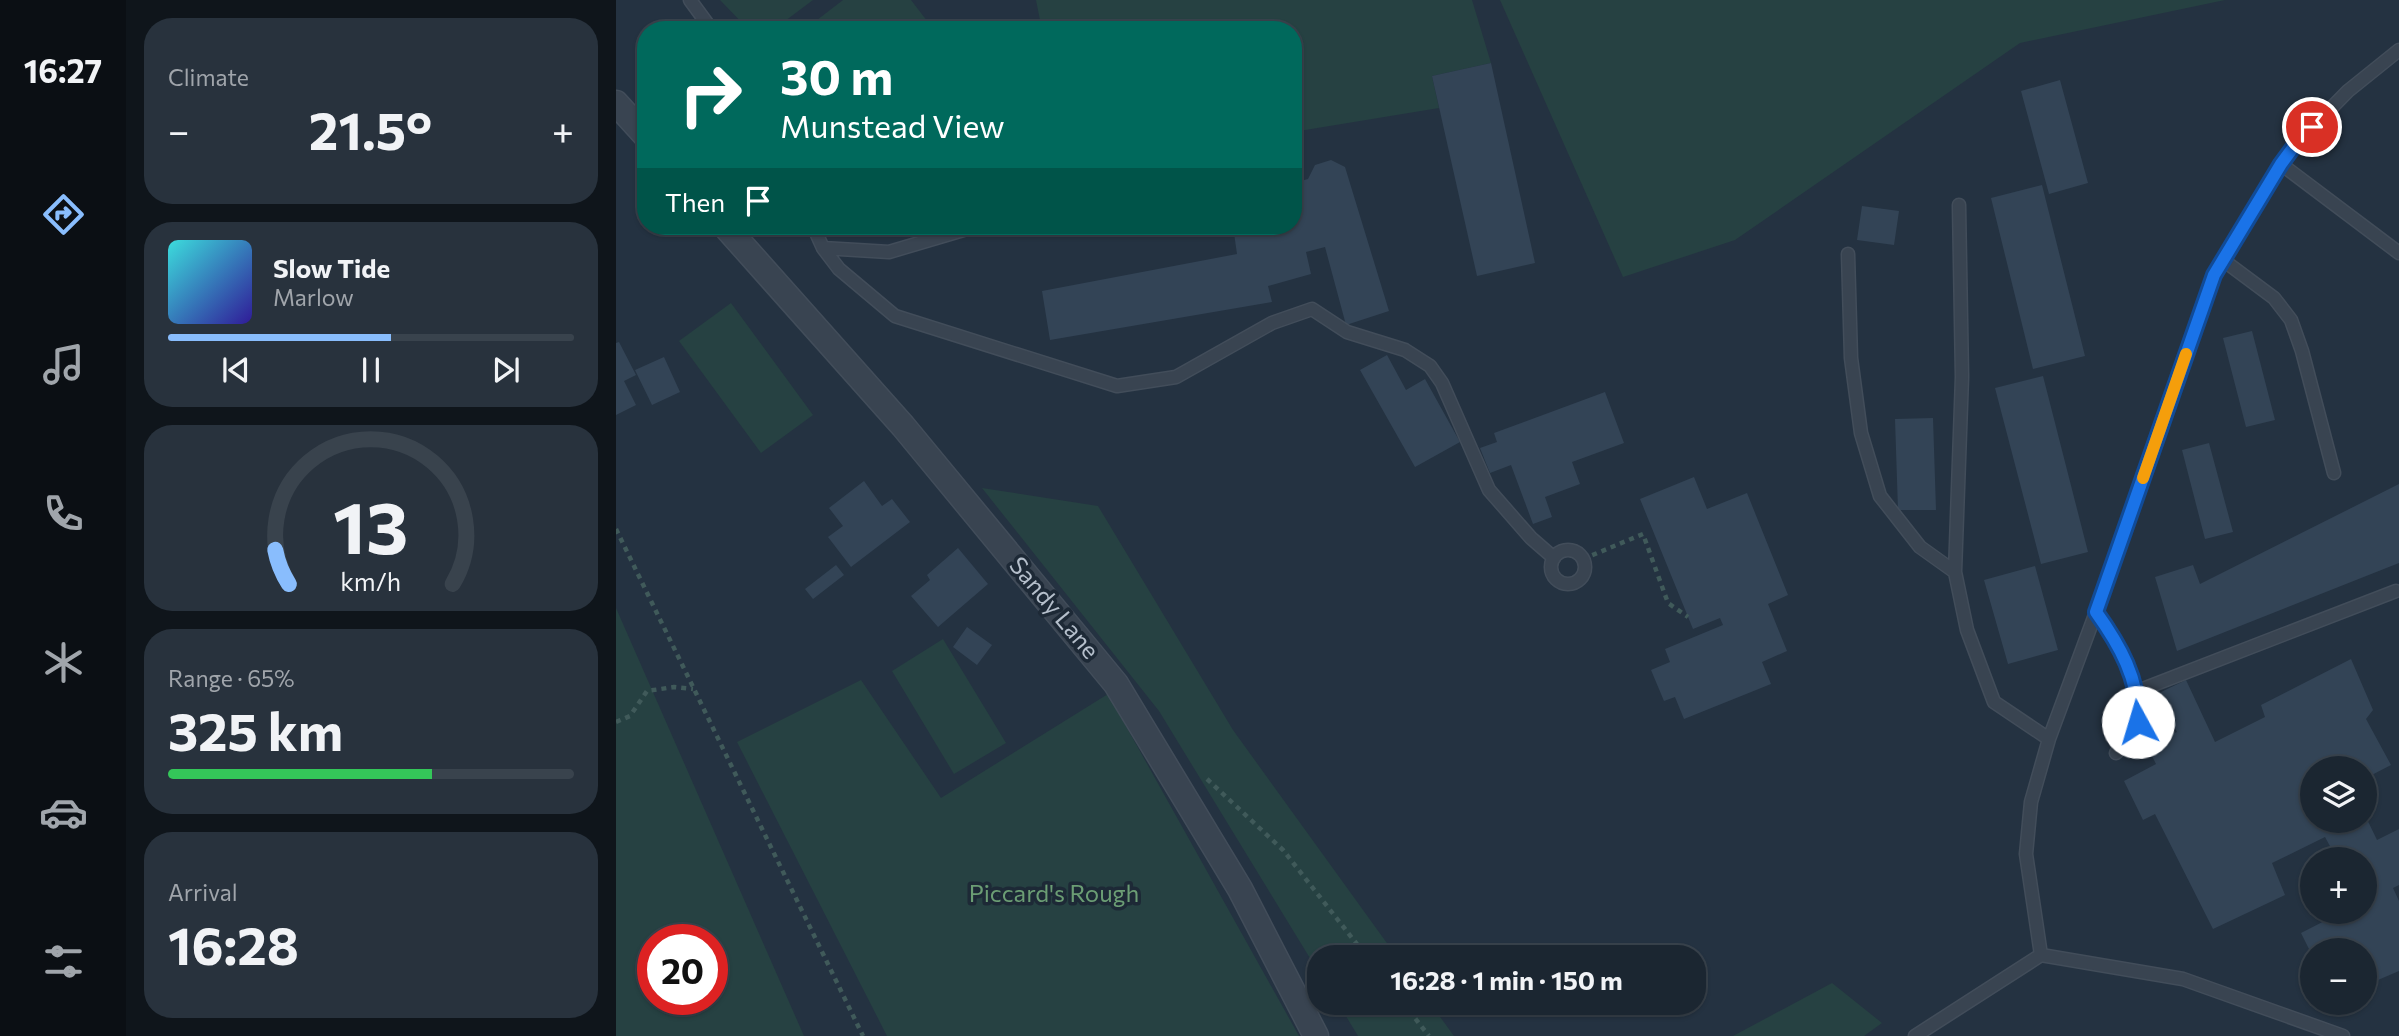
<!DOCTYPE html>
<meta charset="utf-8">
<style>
:root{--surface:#1b2631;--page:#28323d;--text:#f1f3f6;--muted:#a0a5ab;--line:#39434d;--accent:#89bdfd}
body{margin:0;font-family:Commissioner,sans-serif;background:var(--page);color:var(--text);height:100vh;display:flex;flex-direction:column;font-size:26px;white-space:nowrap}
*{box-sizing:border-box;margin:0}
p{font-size:23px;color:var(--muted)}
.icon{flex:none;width:38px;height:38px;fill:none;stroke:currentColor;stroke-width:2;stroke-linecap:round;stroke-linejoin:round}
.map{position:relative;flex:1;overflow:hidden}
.side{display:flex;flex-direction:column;gap:18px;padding:18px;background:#0f151b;width:490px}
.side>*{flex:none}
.top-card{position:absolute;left:21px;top:21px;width:665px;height:214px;border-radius:28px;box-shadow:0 2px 5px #0004,0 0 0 2px var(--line);background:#00695c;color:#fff;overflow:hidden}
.buttons{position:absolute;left:1684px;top:756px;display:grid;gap:14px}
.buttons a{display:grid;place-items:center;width:77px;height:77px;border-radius:50%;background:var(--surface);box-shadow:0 2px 5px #0004,0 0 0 2px var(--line);font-size:35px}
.speed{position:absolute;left:21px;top:924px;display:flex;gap:14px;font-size:35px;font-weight:700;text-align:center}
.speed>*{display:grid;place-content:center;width:91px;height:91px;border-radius:50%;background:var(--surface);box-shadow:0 2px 5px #0004,0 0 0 2px var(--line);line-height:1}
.speed .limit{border:10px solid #d22;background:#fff;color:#111}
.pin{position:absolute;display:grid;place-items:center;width:60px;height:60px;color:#fff;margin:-30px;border:4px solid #fff;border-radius:50%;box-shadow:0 2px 7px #0007}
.me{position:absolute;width:77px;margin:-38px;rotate:354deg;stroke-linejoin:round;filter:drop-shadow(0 0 5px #0008)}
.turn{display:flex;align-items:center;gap:24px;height:147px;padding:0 28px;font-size:32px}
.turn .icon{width:91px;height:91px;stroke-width:2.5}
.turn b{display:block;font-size:49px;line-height:60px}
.then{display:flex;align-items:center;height:66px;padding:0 28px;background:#0003;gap:14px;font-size:26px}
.big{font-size:52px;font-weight:700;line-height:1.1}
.side .widget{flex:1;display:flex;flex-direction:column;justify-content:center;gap:10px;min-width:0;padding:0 24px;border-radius:28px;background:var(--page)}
.side .dial{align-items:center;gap:0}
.dial svg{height:182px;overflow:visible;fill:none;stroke:var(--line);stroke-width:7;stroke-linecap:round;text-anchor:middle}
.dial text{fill:var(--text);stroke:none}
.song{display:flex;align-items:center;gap:21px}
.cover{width:84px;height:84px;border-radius:10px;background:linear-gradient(135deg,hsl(180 70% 55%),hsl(250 70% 35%))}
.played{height:7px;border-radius:4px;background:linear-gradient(90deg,var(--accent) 55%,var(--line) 55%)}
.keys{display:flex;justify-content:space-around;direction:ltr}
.heat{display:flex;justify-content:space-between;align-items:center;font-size:38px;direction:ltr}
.charge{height:10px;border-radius:5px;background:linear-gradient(90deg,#34c759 65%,var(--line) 0)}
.trip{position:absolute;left:691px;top:945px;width:399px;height:70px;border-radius:28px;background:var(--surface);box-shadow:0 2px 5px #0004,0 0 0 2px var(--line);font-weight:700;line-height:70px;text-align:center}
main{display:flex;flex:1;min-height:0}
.tabs{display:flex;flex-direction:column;width:126px;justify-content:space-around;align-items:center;background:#0b0f14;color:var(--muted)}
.tabs .icon{width:49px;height:49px}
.tabs .on{color:var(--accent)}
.tabs b{font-size:32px;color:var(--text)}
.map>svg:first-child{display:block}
</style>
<main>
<nav class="tabs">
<b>16:27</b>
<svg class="icon on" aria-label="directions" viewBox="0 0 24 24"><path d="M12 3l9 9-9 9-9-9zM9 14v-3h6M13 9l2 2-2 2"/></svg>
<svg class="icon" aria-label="music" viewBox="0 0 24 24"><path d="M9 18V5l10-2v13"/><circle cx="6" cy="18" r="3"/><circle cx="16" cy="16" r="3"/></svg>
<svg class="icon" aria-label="phone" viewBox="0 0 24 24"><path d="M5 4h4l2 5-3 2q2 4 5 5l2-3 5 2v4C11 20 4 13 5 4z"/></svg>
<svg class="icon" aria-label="climate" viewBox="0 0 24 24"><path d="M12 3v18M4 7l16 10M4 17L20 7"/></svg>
<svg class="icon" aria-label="car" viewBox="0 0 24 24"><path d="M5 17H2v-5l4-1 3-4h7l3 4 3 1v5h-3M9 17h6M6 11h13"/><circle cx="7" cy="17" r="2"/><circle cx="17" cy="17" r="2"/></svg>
<svg class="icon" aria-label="filters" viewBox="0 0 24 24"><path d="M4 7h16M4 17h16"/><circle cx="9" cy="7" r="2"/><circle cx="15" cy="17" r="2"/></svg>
</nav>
<section class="side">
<div class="widget"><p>Climate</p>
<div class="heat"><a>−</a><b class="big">21.5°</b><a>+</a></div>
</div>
<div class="widget">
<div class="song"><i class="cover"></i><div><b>Slow Tide</b><p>Marlow</p></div></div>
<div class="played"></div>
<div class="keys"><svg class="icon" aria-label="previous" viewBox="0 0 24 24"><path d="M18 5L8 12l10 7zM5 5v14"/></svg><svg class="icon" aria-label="pause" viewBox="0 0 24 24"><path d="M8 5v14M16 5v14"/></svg><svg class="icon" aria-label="next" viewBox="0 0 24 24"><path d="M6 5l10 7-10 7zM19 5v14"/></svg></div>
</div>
<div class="widget dial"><svg viewBox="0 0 100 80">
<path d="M14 69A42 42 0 1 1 86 69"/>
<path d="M14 69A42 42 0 0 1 8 54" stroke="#89bdfd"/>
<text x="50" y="56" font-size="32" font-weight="700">13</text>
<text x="50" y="72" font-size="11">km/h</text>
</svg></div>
<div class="widget"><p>Range · 65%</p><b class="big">325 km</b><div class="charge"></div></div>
<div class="widget"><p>Arrival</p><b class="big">16:28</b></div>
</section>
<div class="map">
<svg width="1783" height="1036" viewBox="0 0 1783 1036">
<rect width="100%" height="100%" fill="#243241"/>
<path fill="#264142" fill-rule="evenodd" d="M104,0H197L157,30H133Z
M227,0H295L318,30H188Z
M420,0H856L875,63L816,76L823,108L677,132V30H426Z
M884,0H1609L1404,43L1119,240L1007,277Z
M115,303L197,415L145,453L63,341Z
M366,488L482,506L617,730L781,957H704L703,973L543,711Z
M0,608L188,1036H0ZM37,940H96V999H37Z
M327,639L390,743L338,774L276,671Z
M245,680L325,798L492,694L683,1036H271L121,742Z
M1216,983L1266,1023L1248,1036H1117Z
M722,1003H814L838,1036H742Z"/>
<path fill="#334456" d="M875,63L919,263L861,276L816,76Z
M1444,80L1472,183L1433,194L1405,91Z
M715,160L729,167L773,311L730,325L709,247L690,252L695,274L652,286L656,302L434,340L426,291L621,254L617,226H677V183L692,179L699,165Z
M1426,185L1469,356L1417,369L1375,198Z
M1246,206L1283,211L1278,245L1241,240Z
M1636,331L1659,420L1630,427L1607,338Z
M3,342L20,375L8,381L20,405L0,415V343Z
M771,355L790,390L809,379L844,442L799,467L744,370Z
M48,357L64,392L36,405L19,370Z
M1427,376L1472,552L1425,564L1379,388Z
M989,392L1008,443L956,462L964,484L929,497L936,517L917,524L895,465L874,473L864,448L881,442L878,433Z
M1317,418L1320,510H1282L1279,419Z
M1593,443L1617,532L1589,539L1566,450Z
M1078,477L1091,509L1131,493L1172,595L1152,604L1171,651L1146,662L1155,684L1068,719L1059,697L1048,701L1035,670L1054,662L1049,649L1107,625L1104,618L1077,629L1024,499Z
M248,481L266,506L276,499L294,522L235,567L212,537L227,526L213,508Z
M1783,484V563L1561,651L1539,577L1577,565L1584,584Z
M342,548L372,584L322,627L295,596L314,580L311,575Z
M220,565L228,575L197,599L189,589Z
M1419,566L1442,650L1392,664L1368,580Z
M351,627L376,645L361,665L337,647Z
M1735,659L1757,710L1750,719L1775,765L1748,779V768H1696V821H1748V813L1761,840L1783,829V885L1777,888L1783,901V971L1748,986V950H1696V955L1685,933L1726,912H1748V859H1721L1709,837L1656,863L1669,895L1597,929L1539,814L1527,820L1508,781L1540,764L1531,746L1561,732L1541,694L1570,680L1599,742L1649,717L1645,705Z"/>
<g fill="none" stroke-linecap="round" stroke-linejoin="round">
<g stroke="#424d5a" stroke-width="15">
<path id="lane" d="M74,0L96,30
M1665,164L1783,253
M1343,205L1346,377L1339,572L1351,630L1378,702L1433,739
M197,226L207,248L223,269L279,316L501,386L560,377L656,323L696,309L731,332L789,350L814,366L826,383L873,490L915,538L938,558
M207,248L273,252L361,226
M1232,254L1235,358L1245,433L1264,496L1304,547L1339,572
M1607,260L1658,298L1675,320L1686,351L1718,473
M935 567a17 17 0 1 1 34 0a17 17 0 1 1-34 0Z
M1480,612C1498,638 1530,688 1522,722C1519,735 1509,743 1500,753
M1519,692L1780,591
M1425,955L1410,854L1415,802L1433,739L1480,612L1598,275L1665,164L1679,145L1732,91L1783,50
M1299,1036L1425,955L1567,979L1727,1036"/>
</g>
<g stroke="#424d5a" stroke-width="27">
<path id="street" d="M0,103L30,136
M109,226L287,426L500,684L624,889L700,1036"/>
</g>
<path stroke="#405a5a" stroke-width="4.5" stroke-dasharray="5 5" stroke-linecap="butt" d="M0,529L247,1036
M967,559L1027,534L1052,603L1072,617
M0,722L14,716L31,691L58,687L77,689
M591,779L667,850L751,957
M787,1003L813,1036"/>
<use href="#lane" stroke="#394451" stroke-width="12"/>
<use href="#street" stroke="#394451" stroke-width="24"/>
</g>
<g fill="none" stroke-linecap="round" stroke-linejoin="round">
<g stroke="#114b97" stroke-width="18">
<path id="route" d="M1522,722C1524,680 1503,644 1480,612L1598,275L1665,164L1679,145L1696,127"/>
</g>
<use href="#route" stroke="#1a73e8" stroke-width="12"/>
<path stroke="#f59e0b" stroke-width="12" d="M1527,478L1570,354"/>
</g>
<g text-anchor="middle" stroke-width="7" stroke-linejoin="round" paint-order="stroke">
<g font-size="24" fill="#b5bfcb" stroke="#1d2936">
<text transform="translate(438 608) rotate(50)" y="8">Sandy Lane</text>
</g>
<g font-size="24" fill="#6b9d74" stroke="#1d2936">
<text x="438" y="902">Piccard's Rough</text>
</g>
</g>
</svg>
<div class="buttons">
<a><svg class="icon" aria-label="layers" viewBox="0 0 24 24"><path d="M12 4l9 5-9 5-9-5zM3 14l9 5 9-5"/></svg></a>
<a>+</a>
<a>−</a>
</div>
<div class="speed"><div class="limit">20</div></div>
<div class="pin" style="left:1696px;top:127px;background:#d93025"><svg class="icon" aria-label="arrive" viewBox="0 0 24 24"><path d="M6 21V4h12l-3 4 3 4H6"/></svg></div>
<svg class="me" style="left:1522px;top:722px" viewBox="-20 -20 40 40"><circle r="19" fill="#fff"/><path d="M0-13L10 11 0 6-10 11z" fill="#1a73e8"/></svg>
<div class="trip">16:28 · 1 min · 150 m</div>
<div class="top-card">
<div class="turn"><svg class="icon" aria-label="right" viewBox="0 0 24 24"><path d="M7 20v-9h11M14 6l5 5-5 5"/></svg><div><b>30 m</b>Munstead View</div></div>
<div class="then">Then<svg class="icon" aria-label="arrive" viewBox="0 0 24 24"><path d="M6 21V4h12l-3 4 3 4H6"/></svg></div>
</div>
</div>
</main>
